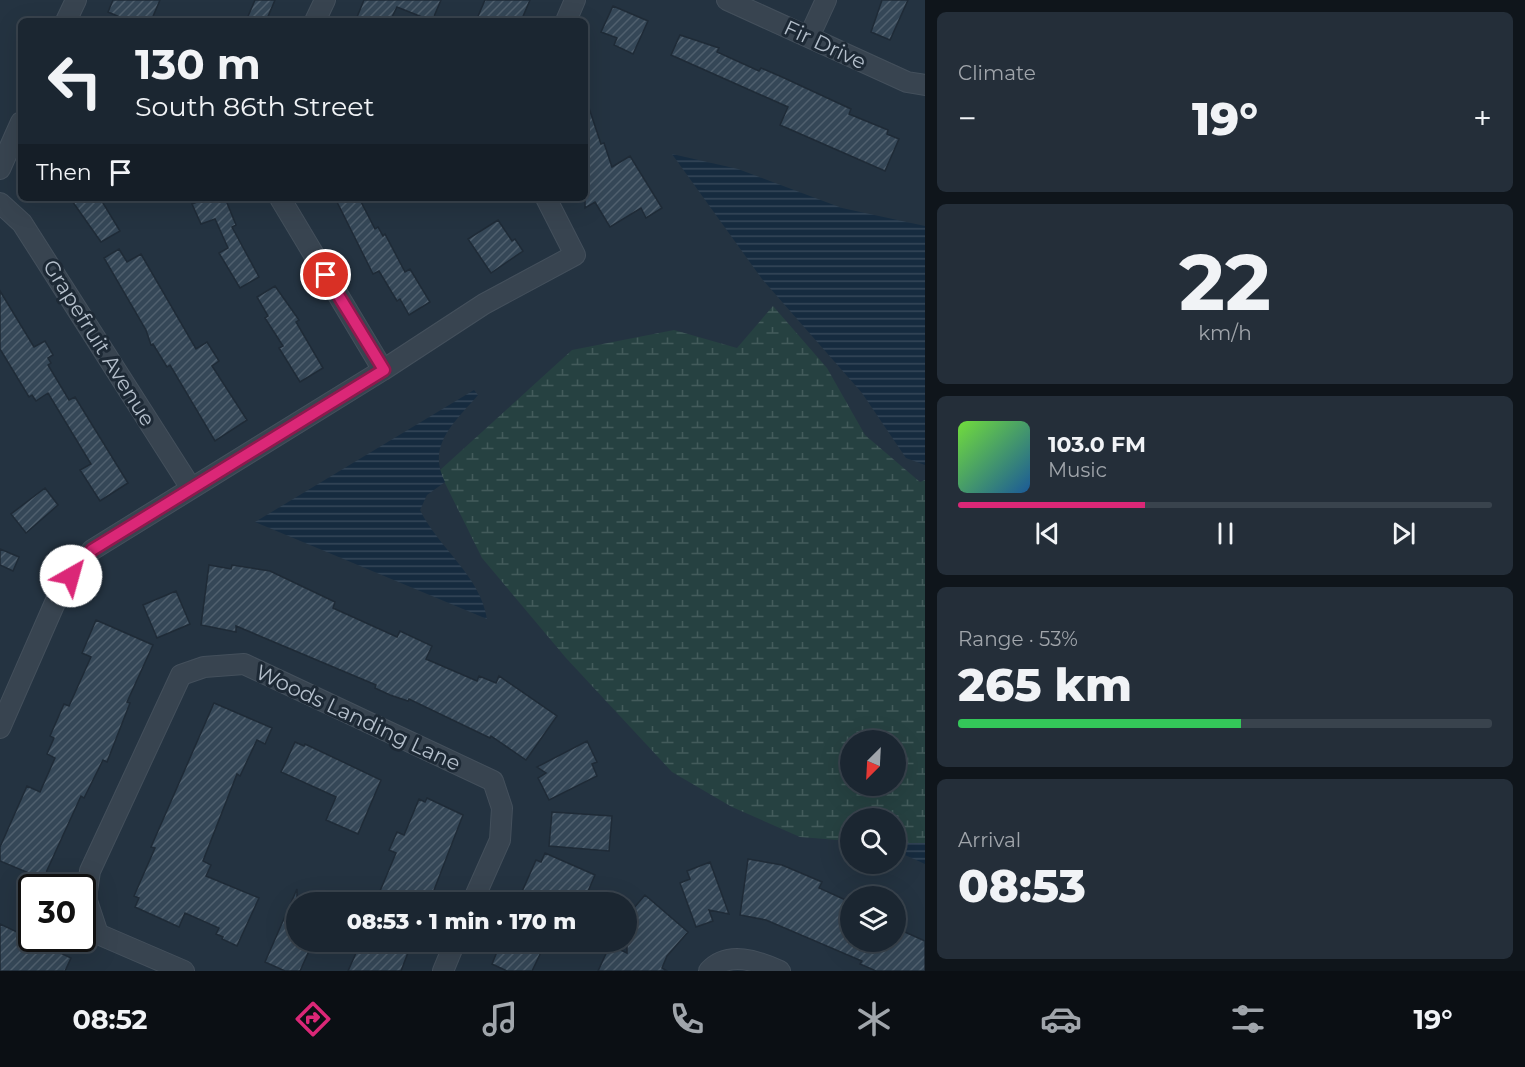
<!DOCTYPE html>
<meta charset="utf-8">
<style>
:root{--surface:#1b2631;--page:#242e39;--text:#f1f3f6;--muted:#a0a5ab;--line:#39434d;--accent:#db2777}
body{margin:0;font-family:Montserrat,sans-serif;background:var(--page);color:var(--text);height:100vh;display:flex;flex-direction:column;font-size:22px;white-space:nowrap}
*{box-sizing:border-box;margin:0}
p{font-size:20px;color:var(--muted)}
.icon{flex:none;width:33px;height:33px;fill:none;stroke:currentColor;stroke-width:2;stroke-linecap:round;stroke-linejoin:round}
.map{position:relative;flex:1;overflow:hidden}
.sheet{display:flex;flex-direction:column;gap:12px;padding:12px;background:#0f151b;width:600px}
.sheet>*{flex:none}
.guide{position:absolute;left:18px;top:18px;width:570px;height:183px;border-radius:9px;box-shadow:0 6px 24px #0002,0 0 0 2px var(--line);background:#1b2631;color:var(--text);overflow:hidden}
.needle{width:39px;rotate:204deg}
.buttons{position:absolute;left:840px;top:730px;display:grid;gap:12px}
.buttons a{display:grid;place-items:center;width:66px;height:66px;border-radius:50%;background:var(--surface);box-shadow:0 6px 24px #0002,0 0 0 2px var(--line);font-size:30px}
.speed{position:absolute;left:18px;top:874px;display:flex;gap:12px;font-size:30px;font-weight:700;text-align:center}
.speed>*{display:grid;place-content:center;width:78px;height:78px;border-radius:50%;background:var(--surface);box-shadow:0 6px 24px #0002,0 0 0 2px var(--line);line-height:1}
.speed .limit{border:3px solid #111;border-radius:9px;background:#fff;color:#111}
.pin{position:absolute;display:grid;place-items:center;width:51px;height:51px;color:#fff;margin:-26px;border:3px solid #fff;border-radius:50%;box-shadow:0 2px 6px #0007}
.me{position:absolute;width:66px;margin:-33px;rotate:38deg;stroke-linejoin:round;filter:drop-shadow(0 0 4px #0008)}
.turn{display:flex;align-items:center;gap:21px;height:126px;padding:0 18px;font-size:27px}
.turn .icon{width:78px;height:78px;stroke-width:2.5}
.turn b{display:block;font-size:42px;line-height:51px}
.then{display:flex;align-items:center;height:57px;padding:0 18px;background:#0003;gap:12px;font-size:22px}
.big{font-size:45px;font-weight:800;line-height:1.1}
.sheet .tile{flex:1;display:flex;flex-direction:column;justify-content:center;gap:9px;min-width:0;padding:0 21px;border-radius:9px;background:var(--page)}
.sheet .dial{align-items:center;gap:0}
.dial b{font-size:78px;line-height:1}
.song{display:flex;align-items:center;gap:18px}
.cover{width:72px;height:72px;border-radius:9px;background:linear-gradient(135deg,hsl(100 70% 55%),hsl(210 70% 35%))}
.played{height:6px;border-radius:3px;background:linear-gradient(90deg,var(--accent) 35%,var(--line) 35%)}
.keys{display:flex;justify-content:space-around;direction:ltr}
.heat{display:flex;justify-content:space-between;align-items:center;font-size:33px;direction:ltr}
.charge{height:9px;border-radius:4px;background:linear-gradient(90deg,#34c759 53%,var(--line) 0)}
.trip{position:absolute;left:286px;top:892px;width:351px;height:60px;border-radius:30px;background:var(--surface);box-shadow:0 6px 24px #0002,0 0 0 2px var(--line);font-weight:800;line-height:60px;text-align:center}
.dock{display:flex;height:96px;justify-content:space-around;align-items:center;background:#0b0f14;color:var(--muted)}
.dock .icon{width:42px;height:42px}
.dock .active{color:var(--accent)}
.dock b{font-size:27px;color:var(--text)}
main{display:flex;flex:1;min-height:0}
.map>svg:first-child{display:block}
</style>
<main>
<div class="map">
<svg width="925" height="971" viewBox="0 0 925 971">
<defs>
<pattern id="wetland-marsh" width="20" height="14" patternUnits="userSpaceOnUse" patternTransform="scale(1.5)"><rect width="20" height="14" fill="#264141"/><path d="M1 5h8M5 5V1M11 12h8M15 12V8" fill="none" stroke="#435b5b"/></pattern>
<pattern id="water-rules" width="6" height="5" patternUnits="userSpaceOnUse" patternTransform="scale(1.5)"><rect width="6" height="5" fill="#162b3f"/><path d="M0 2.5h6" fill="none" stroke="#364859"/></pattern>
<pattern id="building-hatch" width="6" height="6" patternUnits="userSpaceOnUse" patternTransform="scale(1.5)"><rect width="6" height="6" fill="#354757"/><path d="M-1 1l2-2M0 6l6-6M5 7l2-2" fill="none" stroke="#50606e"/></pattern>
</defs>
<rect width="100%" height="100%" fill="#243341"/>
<path fill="url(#wetland-marsh)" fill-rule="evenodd" d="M773,306L827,368L865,435L920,482L925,480V843H896V819H850V841L800,837L732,807L672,772L566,658L482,558L439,471L572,350L674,330L737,348ZM850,741H896V786H850Z"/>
<path fill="url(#water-rules)" d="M672,154L738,169L842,208L925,226V465L906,458L862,393L762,279Z
M474,390L478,395C455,422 426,445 445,482L427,495L420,510C439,549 480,575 487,619L255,522Z
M896,843H925V864L896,851Z"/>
<path fill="url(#building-hatch)" stroke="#1f2b37" stroke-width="1.5" d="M113,0H160L151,21H129L108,12Z
M255,0H275L266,21H246Z
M364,0H441L432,21L397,7L390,21H368L357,17Z
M485,0H530L521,21H476Z
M882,0H908L890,40L871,32Z
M613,6L648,21L633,54L614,45L617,38L601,32Z
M680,35L719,48L717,52L759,71L761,68L782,77L851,109L849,114L888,130L887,134L899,139L885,171L780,125L788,107L671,55Z
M585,105H588L601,144L604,143L612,167L630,156L662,208L646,218L641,208L610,227L595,202L585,208Z
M70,198H100L120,231L101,242Z
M207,198H225L236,225L232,227L259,277L240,288L219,253L228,248L215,219L201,224L192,204Z
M335,198H359L375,229L378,227L383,236L385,234L405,272L410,269L430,302L409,315L400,299L397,301L379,271L373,274Z
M498,220L512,241L515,239L523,251L491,273L468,239Z
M119,249L127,262L141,254L196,349L207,342L219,361L212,366L247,420L215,441L170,365L167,367L153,344L151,345L146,330L104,258Z
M275,286L299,320L296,322L323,368L300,382L279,348L283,346L265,318L268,316L257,297Z
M0,291L34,347L45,341L53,355L48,358L51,363L48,365L69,400L75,397L128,483L100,501L80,470L91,464L48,393L36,401L32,395L29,397L0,349Z
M45,488L58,505L26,533L11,514Z
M0,549L19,557L13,571L0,565Z
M209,565L231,569L232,565L270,571L335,602L333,608L397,637L400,631L432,646L426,659L477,681L479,676L496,683L499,676L557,716L526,760L491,736L490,738L409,699L408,701L390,695L375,688L376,685L236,626V632L201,625Z
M176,591L190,624L157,638L143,605Z
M96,620L153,645L127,702L130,703L107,762L103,760L84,798L81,796L43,879L0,861V847L27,786L40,792L55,758L47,754L54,738L50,736L64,704L69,706L91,657L82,653Z
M214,703L272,728L265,744L257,740L240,776L237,774L203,861L211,865L206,876L259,898L237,946L222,939L223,937L216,934L219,928L185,913L179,927L135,907L139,898L134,896L155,848L151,847Z
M587,741L597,762L592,764L597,776L549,800L538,778L546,773L537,767Z
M295,742L304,746L305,744L381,780L358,834L326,820L336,797L281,772Z
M427,798L463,815L429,903H375L396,853L389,850L397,832L404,835L419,799L425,802Z
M552,812L612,816L609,851L549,846Z
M545,853L595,875L583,903H517L536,860L541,862Z
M748,859L782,865L822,882L819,888L850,902V942H896V928L925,941V971H876L860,964L862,961L766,920L740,915Z
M710,862L729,914L709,910L713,921L696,927L680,883L690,879L687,871Z
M297,889V942H313L300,971H285L265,962Z
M645,895L688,932L667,956L662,968L667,971H598L610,945L627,953V916Z
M0,924L71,958L65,971H0Z
M361,942H412L401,971H348Z
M501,942H530L543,948L532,971H507L492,964Z"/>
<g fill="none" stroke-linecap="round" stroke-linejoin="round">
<g stroke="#44505c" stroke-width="22">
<path id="street" d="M727,0L907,82L925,85
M66,21L76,0
M315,21L325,0
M566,21L575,0
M809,37L826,0
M0,169L21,122
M280,198L383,370
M0,203L22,223L191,488
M0,728L61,589L92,550L383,370L484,304L575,255L546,198
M184,971L98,934L86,898L90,871L181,675L204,667L244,664L493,781L502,808L500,840L472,903
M443,971L455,942
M709,971C728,950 758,961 780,971"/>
</g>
<use href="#street" stroke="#384450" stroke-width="20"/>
</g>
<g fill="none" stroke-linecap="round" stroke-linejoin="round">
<g stroke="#8e194d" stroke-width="15">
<path id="route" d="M71,576L92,550L384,370L326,275"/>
</g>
<use href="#route" stroke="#db2777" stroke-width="10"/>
</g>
<g text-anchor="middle" stroke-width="6" stroke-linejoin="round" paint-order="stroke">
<g font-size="21" fill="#b4bfcb" stroke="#1d2935">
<text transform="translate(825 45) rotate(25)" y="7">Fir Drive</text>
<text transform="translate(99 343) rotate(58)" y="7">Grapefruit Avenue</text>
<text transform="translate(358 718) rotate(25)" y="7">Woods Landing Lane</text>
</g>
</g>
</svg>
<div class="buttons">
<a><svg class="needle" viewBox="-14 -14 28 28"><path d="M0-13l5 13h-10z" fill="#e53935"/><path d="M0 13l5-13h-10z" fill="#a0a5ab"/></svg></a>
<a><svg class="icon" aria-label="search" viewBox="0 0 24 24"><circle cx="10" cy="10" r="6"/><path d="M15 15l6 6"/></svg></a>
<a><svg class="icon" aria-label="layers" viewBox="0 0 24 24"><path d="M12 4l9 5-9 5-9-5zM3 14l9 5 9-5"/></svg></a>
</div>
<div class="speed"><div class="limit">30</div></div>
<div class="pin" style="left:326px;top:275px;background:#d93025"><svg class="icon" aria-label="arrive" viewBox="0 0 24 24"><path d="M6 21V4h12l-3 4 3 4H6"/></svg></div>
<svg class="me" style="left:71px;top:576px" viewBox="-20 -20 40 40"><circle r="19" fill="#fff"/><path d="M0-13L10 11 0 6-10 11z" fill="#db2777"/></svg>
<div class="trip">08:53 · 1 min · 170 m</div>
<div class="guide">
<div class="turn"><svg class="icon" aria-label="left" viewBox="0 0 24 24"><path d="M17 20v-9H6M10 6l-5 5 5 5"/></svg><div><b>130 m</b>South 86th Street</div></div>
<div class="then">Then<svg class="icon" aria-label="arrive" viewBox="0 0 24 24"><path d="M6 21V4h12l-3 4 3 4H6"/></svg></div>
</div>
</div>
<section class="sheet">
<div class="tile"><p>Climate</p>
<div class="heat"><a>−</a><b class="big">19°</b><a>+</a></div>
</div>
<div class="tile dial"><b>22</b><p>km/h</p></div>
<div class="tile">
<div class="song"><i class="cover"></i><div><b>103.0 FM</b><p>Music</p></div></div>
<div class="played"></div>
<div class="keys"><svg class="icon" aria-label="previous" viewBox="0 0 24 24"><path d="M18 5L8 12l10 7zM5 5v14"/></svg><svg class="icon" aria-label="pause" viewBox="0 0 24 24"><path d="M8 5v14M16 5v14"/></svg><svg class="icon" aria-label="next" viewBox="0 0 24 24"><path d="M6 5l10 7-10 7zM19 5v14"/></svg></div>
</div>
<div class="tile"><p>Range · 53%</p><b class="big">265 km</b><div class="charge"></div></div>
<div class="tile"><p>Arrival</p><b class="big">08:53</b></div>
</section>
</main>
<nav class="dock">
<b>08:52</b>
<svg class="icon active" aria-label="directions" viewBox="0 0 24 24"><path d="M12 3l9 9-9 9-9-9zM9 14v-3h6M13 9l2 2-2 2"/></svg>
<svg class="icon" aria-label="music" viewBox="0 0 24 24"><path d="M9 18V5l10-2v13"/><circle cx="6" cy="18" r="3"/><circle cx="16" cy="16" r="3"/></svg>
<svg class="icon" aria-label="phone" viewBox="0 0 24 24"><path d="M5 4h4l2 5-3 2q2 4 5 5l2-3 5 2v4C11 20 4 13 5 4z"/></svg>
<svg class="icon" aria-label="climate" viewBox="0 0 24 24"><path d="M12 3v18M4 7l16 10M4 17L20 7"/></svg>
<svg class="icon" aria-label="car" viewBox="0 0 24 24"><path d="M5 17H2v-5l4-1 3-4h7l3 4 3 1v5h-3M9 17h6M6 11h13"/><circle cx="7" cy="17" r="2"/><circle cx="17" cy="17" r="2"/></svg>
<svg class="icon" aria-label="filters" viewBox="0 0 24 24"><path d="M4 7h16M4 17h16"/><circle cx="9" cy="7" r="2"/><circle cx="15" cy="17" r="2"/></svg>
<b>19°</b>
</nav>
